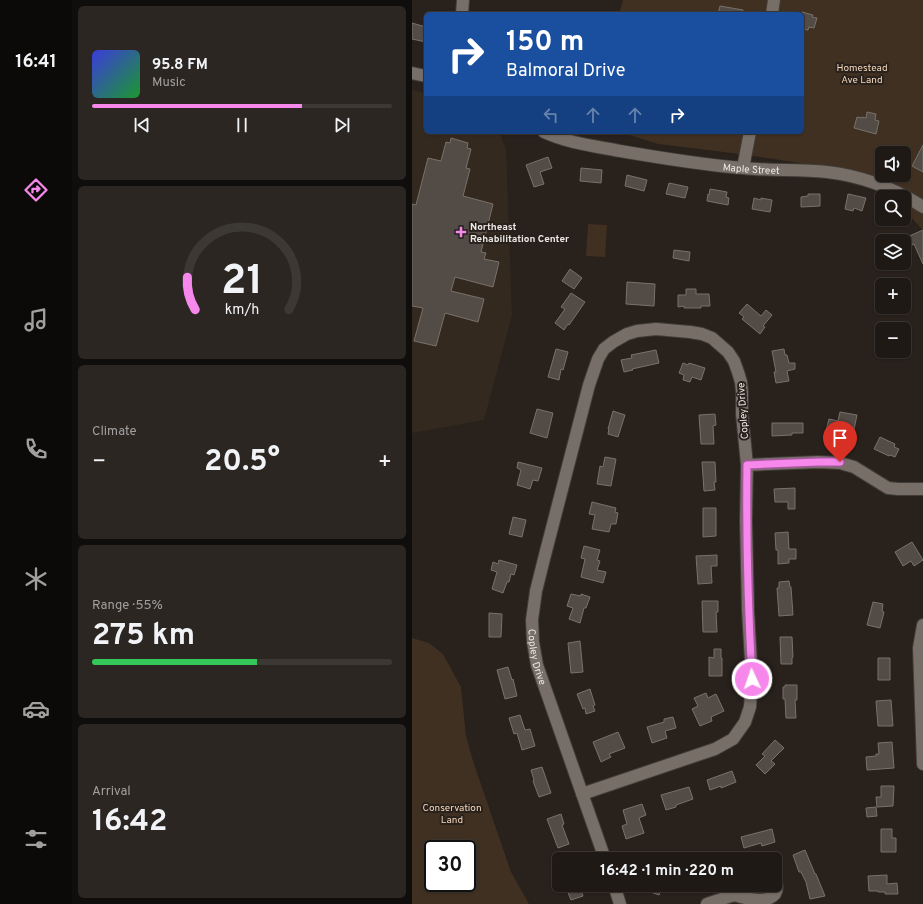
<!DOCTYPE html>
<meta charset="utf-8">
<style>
:root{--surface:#1e1915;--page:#2b2622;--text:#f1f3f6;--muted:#a1a0a0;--line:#3c3834;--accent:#f788eb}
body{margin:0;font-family:Overpass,sans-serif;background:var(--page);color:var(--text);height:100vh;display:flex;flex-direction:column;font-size:15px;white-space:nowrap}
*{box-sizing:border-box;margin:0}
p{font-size:13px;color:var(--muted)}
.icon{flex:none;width:22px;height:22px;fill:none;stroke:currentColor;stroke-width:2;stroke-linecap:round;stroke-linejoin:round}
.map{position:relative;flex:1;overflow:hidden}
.details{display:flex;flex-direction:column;gap:6px;padding:6px;background:#100e0c;width:340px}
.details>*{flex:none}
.top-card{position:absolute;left:12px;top:12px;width:380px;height:122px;border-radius:6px;box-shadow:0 1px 3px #0004,0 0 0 1px var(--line);background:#1a4fa0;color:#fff;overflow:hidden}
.buttons{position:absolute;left:463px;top:146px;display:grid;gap:8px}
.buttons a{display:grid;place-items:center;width:36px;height:36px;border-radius:6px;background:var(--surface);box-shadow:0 1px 3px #0004,0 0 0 1px var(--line);font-size:20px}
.speed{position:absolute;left:12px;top:840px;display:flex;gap:8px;font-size:20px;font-weight:700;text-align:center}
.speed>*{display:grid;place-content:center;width:52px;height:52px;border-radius:50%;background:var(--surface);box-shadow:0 1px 3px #0004,0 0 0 1px var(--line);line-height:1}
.speed .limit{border:2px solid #111;border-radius:6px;background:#fff;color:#111}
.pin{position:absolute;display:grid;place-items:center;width:34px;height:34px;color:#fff;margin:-41px -17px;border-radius:50% 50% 50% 0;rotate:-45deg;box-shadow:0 0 4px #0007}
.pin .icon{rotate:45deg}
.me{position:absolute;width:44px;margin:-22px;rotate:357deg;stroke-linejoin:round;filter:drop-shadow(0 0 3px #0008)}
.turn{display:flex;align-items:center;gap:14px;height:84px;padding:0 16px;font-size:18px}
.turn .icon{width:52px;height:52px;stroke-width:2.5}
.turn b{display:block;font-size:28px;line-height:34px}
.lanes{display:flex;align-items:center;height:38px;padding:0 16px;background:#0003;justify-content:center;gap:20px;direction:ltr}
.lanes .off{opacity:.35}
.big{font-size:30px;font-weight:700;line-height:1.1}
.details .card{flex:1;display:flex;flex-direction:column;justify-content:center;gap:6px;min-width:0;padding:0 14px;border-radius:6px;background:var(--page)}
.details .dial{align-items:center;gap:0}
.dial svg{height:104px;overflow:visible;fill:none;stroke:var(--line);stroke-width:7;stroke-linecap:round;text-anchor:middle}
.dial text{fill:var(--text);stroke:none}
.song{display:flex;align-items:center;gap:12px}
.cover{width:48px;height:48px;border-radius:6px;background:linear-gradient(135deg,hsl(240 70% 55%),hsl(130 70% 35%))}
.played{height:4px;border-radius:2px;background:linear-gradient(90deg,var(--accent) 70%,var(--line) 70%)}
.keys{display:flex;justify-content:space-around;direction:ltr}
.heat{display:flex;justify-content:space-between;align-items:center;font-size:22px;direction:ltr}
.charge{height:6px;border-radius:3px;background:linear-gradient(90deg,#34c759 55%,var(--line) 0)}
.trip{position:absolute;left:140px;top:852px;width:230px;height:40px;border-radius:6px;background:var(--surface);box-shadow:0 1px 3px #0004,0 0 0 1px var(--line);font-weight:700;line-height:40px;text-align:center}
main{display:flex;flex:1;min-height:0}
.tabs{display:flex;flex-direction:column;width:72px;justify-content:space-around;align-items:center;background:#0c0a08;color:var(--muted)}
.tabs .icon{width:28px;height:28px}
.tabs .on{color:var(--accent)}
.tabs b{font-size:18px;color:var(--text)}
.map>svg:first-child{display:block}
</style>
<main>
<nav class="tabs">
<b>16:41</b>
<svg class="icon on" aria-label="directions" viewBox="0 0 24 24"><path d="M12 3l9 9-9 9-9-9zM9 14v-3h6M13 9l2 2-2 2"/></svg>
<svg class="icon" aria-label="music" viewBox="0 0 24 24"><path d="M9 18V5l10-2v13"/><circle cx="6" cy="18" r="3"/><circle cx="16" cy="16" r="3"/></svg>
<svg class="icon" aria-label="phone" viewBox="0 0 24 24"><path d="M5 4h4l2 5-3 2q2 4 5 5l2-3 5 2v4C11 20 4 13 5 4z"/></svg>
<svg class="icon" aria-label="climate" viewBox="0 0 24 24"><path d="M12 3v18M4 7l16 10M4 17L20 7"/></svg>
<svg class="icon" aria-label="car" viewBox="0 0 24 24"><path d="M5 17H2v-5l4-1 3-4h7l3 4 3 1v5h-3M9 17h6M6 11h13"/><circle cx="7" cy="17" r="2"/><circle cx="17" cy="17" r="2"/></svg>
<svg class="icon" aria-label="filters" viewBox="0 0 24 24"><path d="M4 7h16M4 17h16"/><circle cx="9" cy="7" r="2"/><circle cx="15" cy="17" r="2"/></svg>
</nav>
<section class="details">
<div class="card">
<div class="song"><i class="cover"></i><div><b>95.8 FM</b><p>Music</p></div></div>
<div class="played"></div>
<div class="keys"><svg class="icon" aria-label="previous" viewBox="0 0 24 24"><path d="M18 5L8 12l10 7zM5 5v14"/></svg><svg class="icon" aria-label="pause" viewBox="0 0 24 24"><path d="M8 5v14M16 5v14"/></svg><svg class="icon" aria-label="next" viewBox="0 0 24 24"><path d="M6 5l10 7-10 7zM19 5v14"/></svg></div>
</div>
<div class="card dial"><svg viewBox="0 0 100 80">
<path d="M14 69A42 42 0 1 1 86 69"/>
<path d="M14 69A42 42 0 0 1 8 44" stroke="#f788eb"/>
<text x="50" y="56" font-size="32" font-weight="700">21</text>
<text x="50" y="72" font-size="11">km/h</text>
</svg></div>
<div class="card"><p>Climate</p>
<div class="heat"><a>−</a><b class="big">20.5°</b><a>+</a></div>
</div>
<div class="card"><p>Range · 55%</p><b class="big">275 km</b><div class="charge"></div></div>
<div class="card"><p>Arrival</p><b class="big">16:42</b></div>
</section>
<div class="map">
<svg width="511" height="904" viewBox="0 0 511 904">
<rect width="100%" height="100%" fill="#28211c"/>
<path fill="#34291f" d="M0,90L14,93V132H87L94,149L100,315L72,420L0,433Z"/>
<path fill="#403021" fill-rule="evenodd" d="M211,0H511V230L492,210V197H479L401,165L336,155L246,144L208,132H390V14H207ZM470,153H492V175H470Z
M176,224L195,225L193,257L174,256Z
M0,638L17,643L31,654L49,687L54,736L61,761L99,872L117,904H0ZM21,849H55V883H21Z"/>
<path fill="#534b45" stroke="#79716a" d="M308,6L331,10L330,14H306Z
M390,12L401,15L400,17L405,18L402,28L397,27L396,30L390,29Z
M0,23L14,27V42L0,39Z
M455,112L464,114L463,120L467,121L464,134L442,128L445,117L450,118V117L454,118Z
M39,138L56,143L55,148L59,149L54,168L58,169L51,196L81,204L69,252L74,253L72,259L87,262L81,287L43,277L39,291L72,299L66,322L33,313L24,346L2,341L11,308L0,306V204L4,205L16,158L29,161L34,142L38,143Z
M511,145V172L500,166Z
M136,157L140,168L128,172L132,184L122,187L114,165Z
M169,168L190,170L189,183L168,181Z
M215,175L235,180L232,191L213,186Z
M257,183L276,187L273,198L254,194Z
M298,189L315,192L314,197L317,198L316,205L295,201L296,194L297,195Z
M396,194H408V206L389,207V197L396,196Z
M436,194L454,198L450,211L442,208L441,211L433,209Z
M342,198L349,200V198L360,200L358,212L340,209Z
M511,230V264L502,244L498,246L495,237Z
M262,250L278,252L277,261L261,258Z
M158,269L170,278L162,289L150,281Z
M215,282L243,284L242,306L214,304Z
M274,289H284V294H297L298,306H289V308H272V306L266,307V295H274Z
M159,293L173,302L157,325L156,324L152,330L143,323L153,309L149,307Z
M335,304L349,316L354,310L360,315L351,326L353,327L348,334L330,319L332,317L327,313Z
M144,349L156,352L151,370L149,369L147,380L136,377Z
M372,349L373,355H375L377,363H383V369L375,371L377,381L364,383L362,372H364L360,351Z
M244,350L247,363L220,369L221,370L212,372L209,360L220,358L219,355Z
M271,363L276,365L277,363L293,368L289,380L280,377L278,382L271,380L272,375L267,373Z
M125,409L141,413L135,438L118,433Z
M201,411L213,415L206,437L196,434L197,429H196Z
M428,412L445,415L441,434L426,431L425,434L414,431L417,419L426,421Z
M303,414L304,425L301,426L302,444H289L287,415Z
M360,423H391V433H380V435L360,436Z
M468,437L483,444L482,447L487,449L483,457L478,455L477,456L462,449Z
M193,457L204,459L199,486L185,484L188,466L191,467Z
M106,462L130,468L126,481L121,480L118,489L105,485L109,470L105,468Z
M290,462H303L304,482H302L303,490L292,491Z
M383,488V509H376V502H363L362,489Z
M180,502L204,508L203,512L206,513L204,524H199L197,532L180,529L183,515L177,514Z
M291,508H304V536L291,537Z
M101,517L114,520L110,537L97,534Z
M376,532L377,549H384V559H377V563L366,564V550H364L363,533Z
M500,542L511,560L502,566L499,561L491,566L483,552Z
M172,546L188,550L185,560L188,561L185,570L194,572L191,583L169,577L173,559L169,558Z
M305,555V566H299L300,583L286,584L284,556Z
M87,560L105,565L102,575L99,574L97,582H95L91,593L80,589L85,572L79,570L81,562L86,564Z
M377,581L378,587H379L381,615L367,616L365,588H367V582Z
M159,594L169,596V594L178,597L174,608H172L168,623L157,619L161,608L155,606Z
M290,601H306V612H304L305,632H291Z
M461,602L471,604L470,611L472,612L468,628L455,625Z
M77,613L90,614L89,637H77Z
M368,637H380L381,657L380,658V664H369Z
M168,641L171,672L159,673L156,643Z
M302,649H309V658H310V676H297V657L302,658Z
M466,658H478V680H466Z
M96,667L100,680L101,679L105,696L93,699L85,670Z
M373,685H385V700H383L384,718H374L373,699H371V687H373Z
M178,689L183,705L181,706L183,711L174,714L173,708L171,709L165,694Z
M294,693L296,698L304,694L312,711L299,717L300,721L288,726L280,709L286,706L282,698Z
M479,700L481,726H466L464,701Z
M108,715L113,730L118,729L123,746L110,750L105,733L102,734L97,718Z
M261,717L264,728L253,731L255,738L240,743L235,727L252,722V719Z
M206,732L213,748L197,754L199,757L189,762L181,742Z
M363,740L372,748L359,761L363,764L353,774L344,765L353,756L350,754Z
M480,742L482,768L455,770L454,757L464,756V754H467L466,743Z
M130,767L139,793L127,797L121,781L122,780L119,770Z
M320,771L324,782L309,788V786L298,790L295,780Z
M469,786H482L481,806L465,807L464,797H469Z
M277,787L281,799L264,805V807L254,810L249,795Z
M230,804L234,815L227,818L232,833L214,839L210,826L215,824L211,810Z
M464,807L465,816L455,817L454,808Z
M149,814L152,824L150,825L157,844L146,848L135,819Z
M360,829L363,842L350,846L349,843L332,848L329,837Z
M469,829H480V838H484V852H469Z
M393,850L403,874H404L413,896L398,899L394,882L389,872H387L381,855Z
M475,875V884L485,883L486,894H473V892H466V891H457L456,876Z
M153,885H167L171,896L159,900Z
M222,885H251L247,895L222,886Z"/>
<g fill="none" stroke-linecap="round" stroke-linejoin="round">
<g stroke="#413c37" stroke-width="14">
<g id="minor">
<path d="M50,14L51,0"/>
<path d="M360,14L362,0"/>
<path d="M0,73L14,76"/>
<path id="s1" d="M132,132C156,143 182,146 208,151C249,158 290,165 331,168C359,171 387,169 415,172C450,176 482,188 511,207"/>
<path d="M331,168L338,132"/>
<path d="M335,465L406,462L428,463L442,467L476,488L486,489H511"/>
<path d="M511,625L507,648L511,764"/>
<path id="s2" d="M170,794L303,749L321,739L333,722L338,707L340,679L336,611L334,521L335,465L330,414V392L329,382L326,372L322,361L316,352L300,338L290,334L278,332L244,329L225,331L215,334L201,342L192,349L186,359L177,385L133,555L124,591L120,620L121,642L125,665L193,859"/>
<path d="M202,885L208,904"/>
<path d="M322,895C335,899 355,904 363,894C366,889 365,884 363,879"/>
<path d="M295,904L322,895L329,885"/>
</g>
</g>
<use href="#minor" stroke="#766e67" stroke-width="12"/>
</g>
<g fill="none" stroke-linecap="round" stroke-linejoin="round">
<g stroke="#a15899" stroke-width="10">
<path id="route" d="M340,679C336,608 334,537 335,465L406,462H428"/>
</g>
<use href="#route" stroke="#f788eb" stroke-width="7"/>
</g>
<path fill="#f788eb" stroke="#28211c" stroke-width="1.5" d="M47 226h4v4h4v4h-4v4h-4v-4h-4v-4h4z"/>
<g text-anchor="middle" stroke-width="4" stroke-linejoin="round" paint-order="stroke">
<g font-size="10" fill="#f7d7ba" stroke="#28211c">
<text x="450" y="71">Homestead<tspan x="450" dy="12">Ave Land</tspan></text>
<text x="40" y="811">Conservation<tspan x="40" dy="12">Land</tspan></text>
</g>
<g font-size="10" fill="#ede9e5" stroke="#28211c">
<text dy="4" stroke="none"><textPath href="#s1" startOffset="211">Maple Street</textPath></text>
<text transform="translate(330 411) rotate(-94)" y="4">Copley Drive</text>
<text dy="4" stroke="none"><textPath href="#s2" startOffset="1010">Copley Drive</textPath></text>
</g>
<g font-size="10" font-weight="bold" fill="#ede9e5" stroke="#28211c" text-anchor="start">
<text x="58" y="230">Northeast<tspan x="58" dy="12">Rehabilitation Center</tspan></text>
</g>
</g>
</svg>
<div class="buttons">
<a><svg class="icon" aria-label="sound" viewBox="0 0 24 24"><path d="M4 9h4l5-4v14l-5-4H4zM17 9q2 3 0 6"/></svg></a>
<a><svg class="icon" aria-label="search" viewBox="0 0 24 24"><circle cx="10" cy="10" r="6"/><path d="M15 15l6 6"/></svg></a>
<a><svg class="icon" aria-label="layers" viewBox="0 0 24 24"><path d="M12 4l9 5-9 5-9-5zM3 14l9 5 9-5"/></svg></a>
<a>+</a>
<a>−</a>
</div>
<div class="speed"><div class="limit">30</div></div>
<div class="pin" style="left:428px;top:462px;background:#d93025"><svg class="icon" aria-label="arrive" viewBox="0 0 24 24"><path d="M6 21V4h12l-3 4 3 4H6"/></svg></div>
<svg class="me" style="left:340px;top:679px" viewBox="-20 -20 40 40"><circle r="17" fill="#f788eb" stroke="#fff" stroke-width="3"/><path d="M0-11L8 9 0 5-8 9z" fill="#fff"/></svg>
<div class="trip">16:42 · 1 min · 220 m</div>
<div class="top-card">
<div class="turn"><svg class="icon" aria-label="right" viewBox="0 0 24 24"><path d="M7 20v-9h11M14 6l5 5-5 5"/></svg><div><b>150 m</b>Balmoral Drive</div></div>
<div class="lanes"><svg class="icon off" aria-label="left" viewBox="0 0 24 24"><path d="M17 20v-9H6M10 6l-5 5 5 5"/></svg><svg class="icon off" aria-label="ahead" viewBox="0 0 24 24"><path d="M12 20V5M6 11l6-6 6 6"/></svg><svg class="icon off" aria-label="ahead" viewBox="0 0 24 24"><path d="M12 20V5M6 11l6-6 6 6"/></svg><svg class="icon" aria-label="right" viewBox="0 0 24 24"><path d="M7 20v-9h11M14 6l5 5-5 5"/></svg></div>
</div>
</div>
</main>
